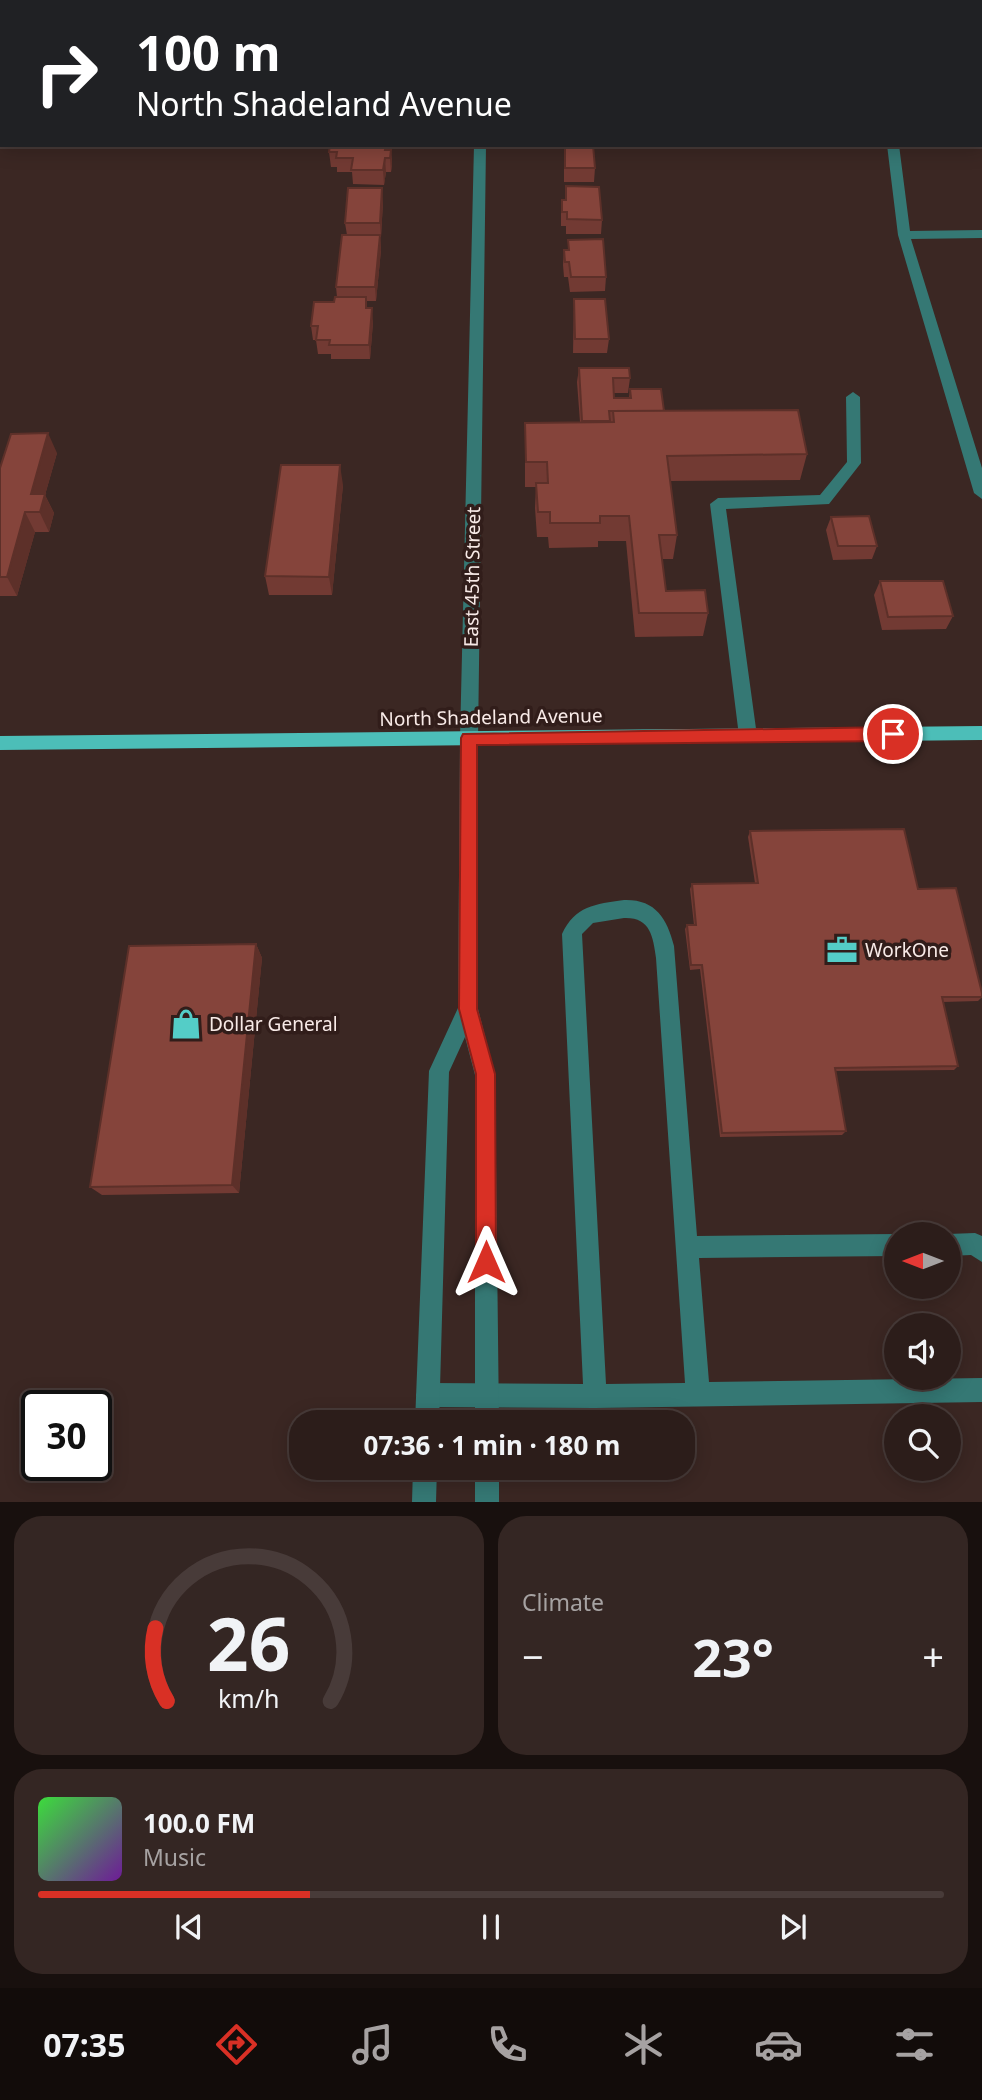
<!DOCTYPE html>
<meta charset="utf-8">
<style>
:root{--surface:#2c1d1a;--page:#342623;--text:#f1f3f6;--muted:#a6a2a2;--line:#483b39;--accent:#d93025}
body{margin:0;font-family:"Noto Sans",sans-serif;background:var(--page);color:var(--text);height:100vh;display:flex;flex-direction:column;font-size:26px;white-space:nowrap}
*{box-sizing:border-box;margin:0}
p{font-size:23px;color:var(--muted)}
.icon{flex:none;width:38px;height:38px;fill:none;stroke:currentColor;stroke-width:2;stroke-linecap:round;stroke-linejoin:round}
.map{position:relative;height:1502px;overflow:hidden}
.details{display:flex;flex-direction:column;gap:14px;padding:14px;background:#18100e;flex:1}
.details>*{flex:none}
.guide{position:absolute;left:0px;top:0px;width:984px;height:147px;box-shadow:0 4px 18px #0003,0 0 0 2px var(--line);background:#202124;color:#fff;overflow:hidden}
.needle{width:46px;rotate:270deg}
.fabs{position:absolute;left:884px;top:1222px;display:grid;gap:14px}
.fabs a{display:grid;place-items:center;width:77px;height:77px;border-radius:50%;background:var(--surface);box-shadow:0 4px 18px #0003,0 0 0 2px var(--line);font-size:35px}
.speed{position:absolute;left:21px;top:1390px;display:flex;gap:14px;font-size:35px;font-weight:700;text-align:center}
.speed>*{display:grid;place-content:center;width:91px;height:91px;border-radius:50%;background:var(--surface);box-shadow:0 4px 18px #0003,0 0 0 2px var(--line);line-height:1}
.speed .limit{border:4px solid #111;border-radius:10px;background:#fff;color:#111}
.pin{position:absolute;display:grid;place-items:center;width:60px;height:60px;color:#fff;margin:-30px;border:4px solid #fff;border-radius:50%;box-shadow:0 2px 7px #0007}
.me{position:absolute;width:77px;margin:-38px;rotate:0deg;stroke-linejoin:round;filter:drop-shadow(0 0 5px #0008)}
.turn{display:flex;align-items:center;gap:24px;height:147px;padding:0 21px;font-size:32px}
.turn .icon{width:91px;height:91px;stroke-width:2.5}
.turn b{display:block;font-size:49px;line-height:60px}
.big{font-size:52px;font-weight:700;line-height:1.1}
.details .card{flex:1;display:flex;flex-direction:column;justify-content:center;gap:10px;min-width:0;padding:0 24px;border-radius:28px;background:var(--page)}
.details .dial{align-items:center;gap:0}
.dial svg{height:182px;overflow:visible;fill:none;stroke:var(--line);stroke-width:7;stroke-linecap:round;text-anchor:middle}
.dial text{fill:var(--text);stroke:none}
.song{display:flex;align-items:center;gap:21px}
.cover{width:84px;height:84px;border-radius:10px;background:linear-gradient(135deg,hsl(120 70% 55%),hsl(280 70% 35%))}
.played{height:7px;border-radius:4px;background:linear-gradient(90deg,var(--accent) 30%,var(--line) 30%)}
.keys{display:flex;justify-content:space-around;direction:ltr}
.heat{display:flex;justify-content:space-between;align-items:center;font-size:38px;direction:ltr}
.details .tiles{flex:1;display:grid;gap:14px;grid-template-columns:1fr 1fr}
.card:last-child{grid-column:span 2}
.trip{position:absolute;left:289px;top:1410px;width:406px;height:70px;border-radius:28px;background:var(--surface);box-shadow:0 4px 18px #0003,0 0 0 2px var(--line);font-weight:700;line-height:70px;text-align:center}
.tab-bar{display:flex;height:112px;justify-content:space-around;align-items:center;background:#120c0a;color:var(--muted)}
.tab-bar .icon{width:49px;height:49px}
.tab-bar .selected{color:var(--accent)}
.tab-bar b{font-size:32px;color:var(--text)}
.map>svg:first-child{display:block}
</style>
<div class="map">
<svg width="982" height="1502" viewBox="0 0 982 1502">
<rect width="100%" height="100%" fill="#3b2723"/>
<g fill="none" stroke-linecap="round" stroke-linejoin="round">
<path fill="#357874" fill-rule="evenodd" d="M870,0H880V2H870Z
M887,145H899L910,231L982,230V238L911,239L982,468V499L974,493L898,235Z
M853,392L860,397L861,463L829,504L726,509L757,736L754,741L748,743L742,741L739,736L710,504L718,498L820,495L847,462L846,397Z
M624,900C655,899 667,918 674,946L697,1236L896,1234V1256L699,1258L709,1382L982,1378V1402L595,1408L428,1407L420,1403L416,1395L420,1387L428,1383L583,1384L562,934C575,906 595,904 624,900ZM624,918C650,917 653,936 656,958L685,1383L606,1384L582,934L593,923Z
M975,1233L982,1236V1262L971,1255L948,1256V1234Z"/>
<path fill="#357874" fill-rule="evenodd" d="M478,0H488V2H478Z
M474,145H486L478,739V1009L495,1075L499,1423H475V1075L465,1037L449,1072L439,1423H415L429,1071L458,1008L460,739Z
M413,1468H437L436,1502H412Z
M475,1468H499V1502H475Z"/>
<path fill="#4cbeb8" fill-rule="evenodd" d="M982,726V740L0,750V736Z"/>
</g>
<path fill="#723a33" d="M353,0H401L400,2H353Z
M556,0H584L583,2H556Z
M330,145H387L388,150H391L392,164L391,172H386L384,185L353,184L352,172H337V167H331L329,152Z
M564,145L595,168L594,182H564Z
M566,186L602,220L601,234H566V226H561V214L562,200H565Z
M383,202L381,237H380L381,250L376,301H367V308L373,322L370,359H331V354H318L316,340H313L311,326L334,302L337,297L336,287L347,235L345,223Z
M568,240L606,277L605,291L570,292L568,277H564L563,265L564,250H568Z
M574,299L609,339L607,353H573Z
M579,368L630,378L628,393H614V398H629L630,389L664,411L807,454L800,480L670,481L677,535L673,559H662L666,591L708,613L703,636L635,637L626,541H598V547L549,548L548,537H537L535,508L536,487H525V423L580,422L577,382Z
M57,453L45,495L54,513L49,532H35L17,596H0V468Z
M343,485L332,595H269L265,576Z
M831,517L877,546L872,559L833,560L826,530Z
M880,581L953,616L946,629L882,630L874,595Z
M750,831L918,889L982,993V997L978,1001L943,1002L958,1066L954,1070L835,1071L846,1131L842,1135L720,1137L700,969L690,970L685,929L687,925H694L690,889L692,884L755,883L748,837Z
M256,944L262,958L239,1193L102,1195L90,1187Z"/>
<path fill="#5d3029" d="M391,150L392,164L391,172L390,158Z
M385,158L386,172L384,185L383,170Z
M382,188L383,202L381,237L380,223Z
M380,235L381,250L376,301L375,287Z
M372,308L373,322L370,359L369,345Z
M48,433L57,453L45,495L54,513L49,532L31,494Z
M340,465L343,485L332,595L329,577Z
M25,512L35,532L17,596L7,577Z
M256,944L262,958L239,1193L232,1185Z"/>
<path fill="#85443b" stroke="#5d3029" stroke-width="2" d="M330,145H386L385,150H391L390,158H385L383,170H351L353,158H336L337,152H329Z
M565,145H593L595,168H565Z
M566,186L599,187L602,220L567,219V212H562V200H566Z
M348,188H382L380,223H345Z
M342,235H380L375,287H336Z
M603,239L606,277H571L569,262H565L564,250H569L568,240Z
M335,297H366V308H372L369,345H329L330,340H316L318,326H311L314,302H334Z
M574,299H605L609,339H575Z
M579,368H629L630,378H613L614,398H631L630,389H661L664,411H609L610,421H582Z
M798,410L807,454L667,456L677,535H659L666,591L705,590L708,613H639L629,516H600V523H550V512H538L536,483H548L547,462H526L525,423L614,422L613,411Z
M48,433L31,494H45L40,512H25L7,577H0V468L11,434Z
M281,465H340L329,577L265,576Z
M869,516L877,546H838L831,517Z
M880,581H943L953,616L888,617Z
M904,829L918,889L956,888L982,993V997H942L958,1066L835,1068L846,1131L722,1133L702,965H691L687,925H696L692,884L758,883L750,831Z
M256,944L232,1185L90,1187L129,946Z"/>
<path fill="#d93025" stroke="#8d1f18" stroke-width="2" d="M893,727L899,729L901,734L899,739L893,741L477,745V1009L495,1074L496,1262L493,1269L486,1272L479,1269L476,1262V1074L459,1009L461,738L463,734Z"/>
<defs>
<g id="office-bare" transform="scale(2.415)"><path d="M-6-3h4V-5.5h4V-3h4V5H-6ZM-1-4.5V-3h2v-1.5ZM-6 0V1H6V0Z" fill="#54cdc7" stroke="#311d1a" stroke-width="2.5" paint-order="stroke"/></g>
<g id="shop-bare" transform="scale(2.415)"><path d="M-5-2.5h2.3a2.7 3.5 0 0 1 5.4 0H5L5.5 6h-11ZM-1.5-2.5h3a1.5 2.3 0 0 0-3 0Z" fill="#54cdc7" stroke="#311d1a" stroke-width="2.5" paint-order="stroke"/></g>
</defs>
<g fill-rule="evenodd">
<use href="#office-bare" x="842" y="950"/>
<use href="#shop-bare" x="186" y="1024"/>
</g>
<g text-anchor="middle" stroke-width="7" stroke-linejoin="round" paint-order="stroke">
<g font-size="19" fill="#f8eae7" stroke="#311d1a">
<text transform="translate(472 577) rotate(-89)" y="7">East 45th Street</text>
<text transform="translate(491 717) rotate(-1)" y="7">North Shadeland Avenue</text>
</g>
<g font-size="19" fill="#f8eae7" stroke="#311d1a" text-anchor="start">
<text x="865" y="957">WorkOne</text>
<text x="209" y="1031">Dollar General</text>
</g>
</g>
</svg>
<div class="fabs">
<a><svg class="needle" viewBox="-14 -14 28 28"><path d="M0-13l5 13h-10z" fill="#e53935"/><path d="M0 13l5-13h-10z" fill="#a6a2a2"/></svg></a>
<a><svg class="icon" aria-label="sound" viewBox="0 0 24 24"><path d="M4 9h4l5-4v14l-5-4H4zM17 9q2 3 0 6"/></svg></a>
<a><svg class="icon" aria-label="search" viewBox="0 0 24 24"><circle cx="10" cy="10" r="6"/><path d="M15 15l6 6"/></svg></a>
</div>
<div class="speed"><div class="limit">30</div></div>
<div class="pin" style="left:893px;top:734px;background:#d93025"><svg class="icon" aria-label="arrive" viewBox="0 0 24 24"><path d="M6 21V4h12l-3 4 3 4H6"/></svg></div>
<svg class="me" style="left:486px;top:1262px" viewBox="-20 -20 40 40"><path d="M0-17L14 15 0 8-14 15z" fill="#d93025" stroke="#fff" stroke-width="4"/></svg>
<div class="trip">07:36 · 1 min · 180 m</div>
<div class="guide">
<div class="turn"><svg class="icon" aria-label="right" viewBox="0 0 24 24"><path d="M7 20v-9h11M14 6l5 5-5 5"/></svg><div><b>100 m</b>North Shadeland Avenue</div></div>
</div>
</div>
<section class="details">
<div class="tiles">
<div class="card dial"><svg viewBox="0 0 100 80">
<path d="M14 69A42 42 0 1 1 86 69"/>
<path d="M14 69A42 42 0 0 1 9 37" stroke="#d93025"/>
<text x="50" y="56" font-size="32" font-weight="700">26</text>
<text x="50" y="72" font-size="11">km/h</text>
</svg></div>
<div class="card"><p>Climate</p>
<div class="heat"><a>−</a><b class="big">23°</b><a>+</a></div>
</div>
<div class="card">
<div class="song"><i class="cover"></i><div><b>100.0 FM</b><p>Music</p></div></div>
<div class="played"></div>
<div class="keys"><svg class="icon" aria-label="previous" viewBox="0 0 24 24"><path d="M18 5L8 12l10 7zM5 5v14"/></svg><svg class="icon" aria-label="pause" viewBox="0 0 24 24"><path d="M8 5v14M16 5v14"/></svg><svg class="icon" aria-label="next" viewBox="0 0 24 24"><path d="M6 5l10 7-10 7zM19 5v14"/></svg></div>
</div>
</div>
</section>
<nav class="tab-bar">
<b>07:35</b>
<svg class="icon selected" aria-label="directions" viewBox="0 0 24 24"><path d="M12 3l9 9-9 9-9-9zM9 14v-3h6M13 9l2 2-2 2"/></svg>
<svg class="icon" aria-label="music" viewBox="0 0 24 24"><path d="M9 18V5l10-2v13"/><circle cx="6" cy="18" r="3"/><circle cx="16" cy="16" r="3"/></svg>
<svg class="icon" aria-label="phone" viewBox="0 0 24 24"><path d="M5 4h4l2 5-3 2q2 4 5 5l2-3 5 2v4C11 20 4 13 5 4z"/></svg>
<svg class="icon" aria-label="climate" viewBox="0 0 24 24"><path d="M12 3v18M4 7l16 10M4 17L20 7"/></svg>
<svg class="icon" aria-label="car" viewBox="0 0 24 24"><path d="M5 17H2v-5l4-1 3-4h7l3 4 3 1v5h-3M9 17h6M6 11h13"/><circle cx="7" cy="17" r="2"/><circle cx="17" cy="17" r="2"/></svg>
<svg class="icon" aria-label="filters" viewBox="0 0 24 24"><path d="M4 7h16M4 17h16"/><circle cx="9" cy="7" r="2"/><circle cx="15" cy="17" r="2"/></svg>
</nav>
